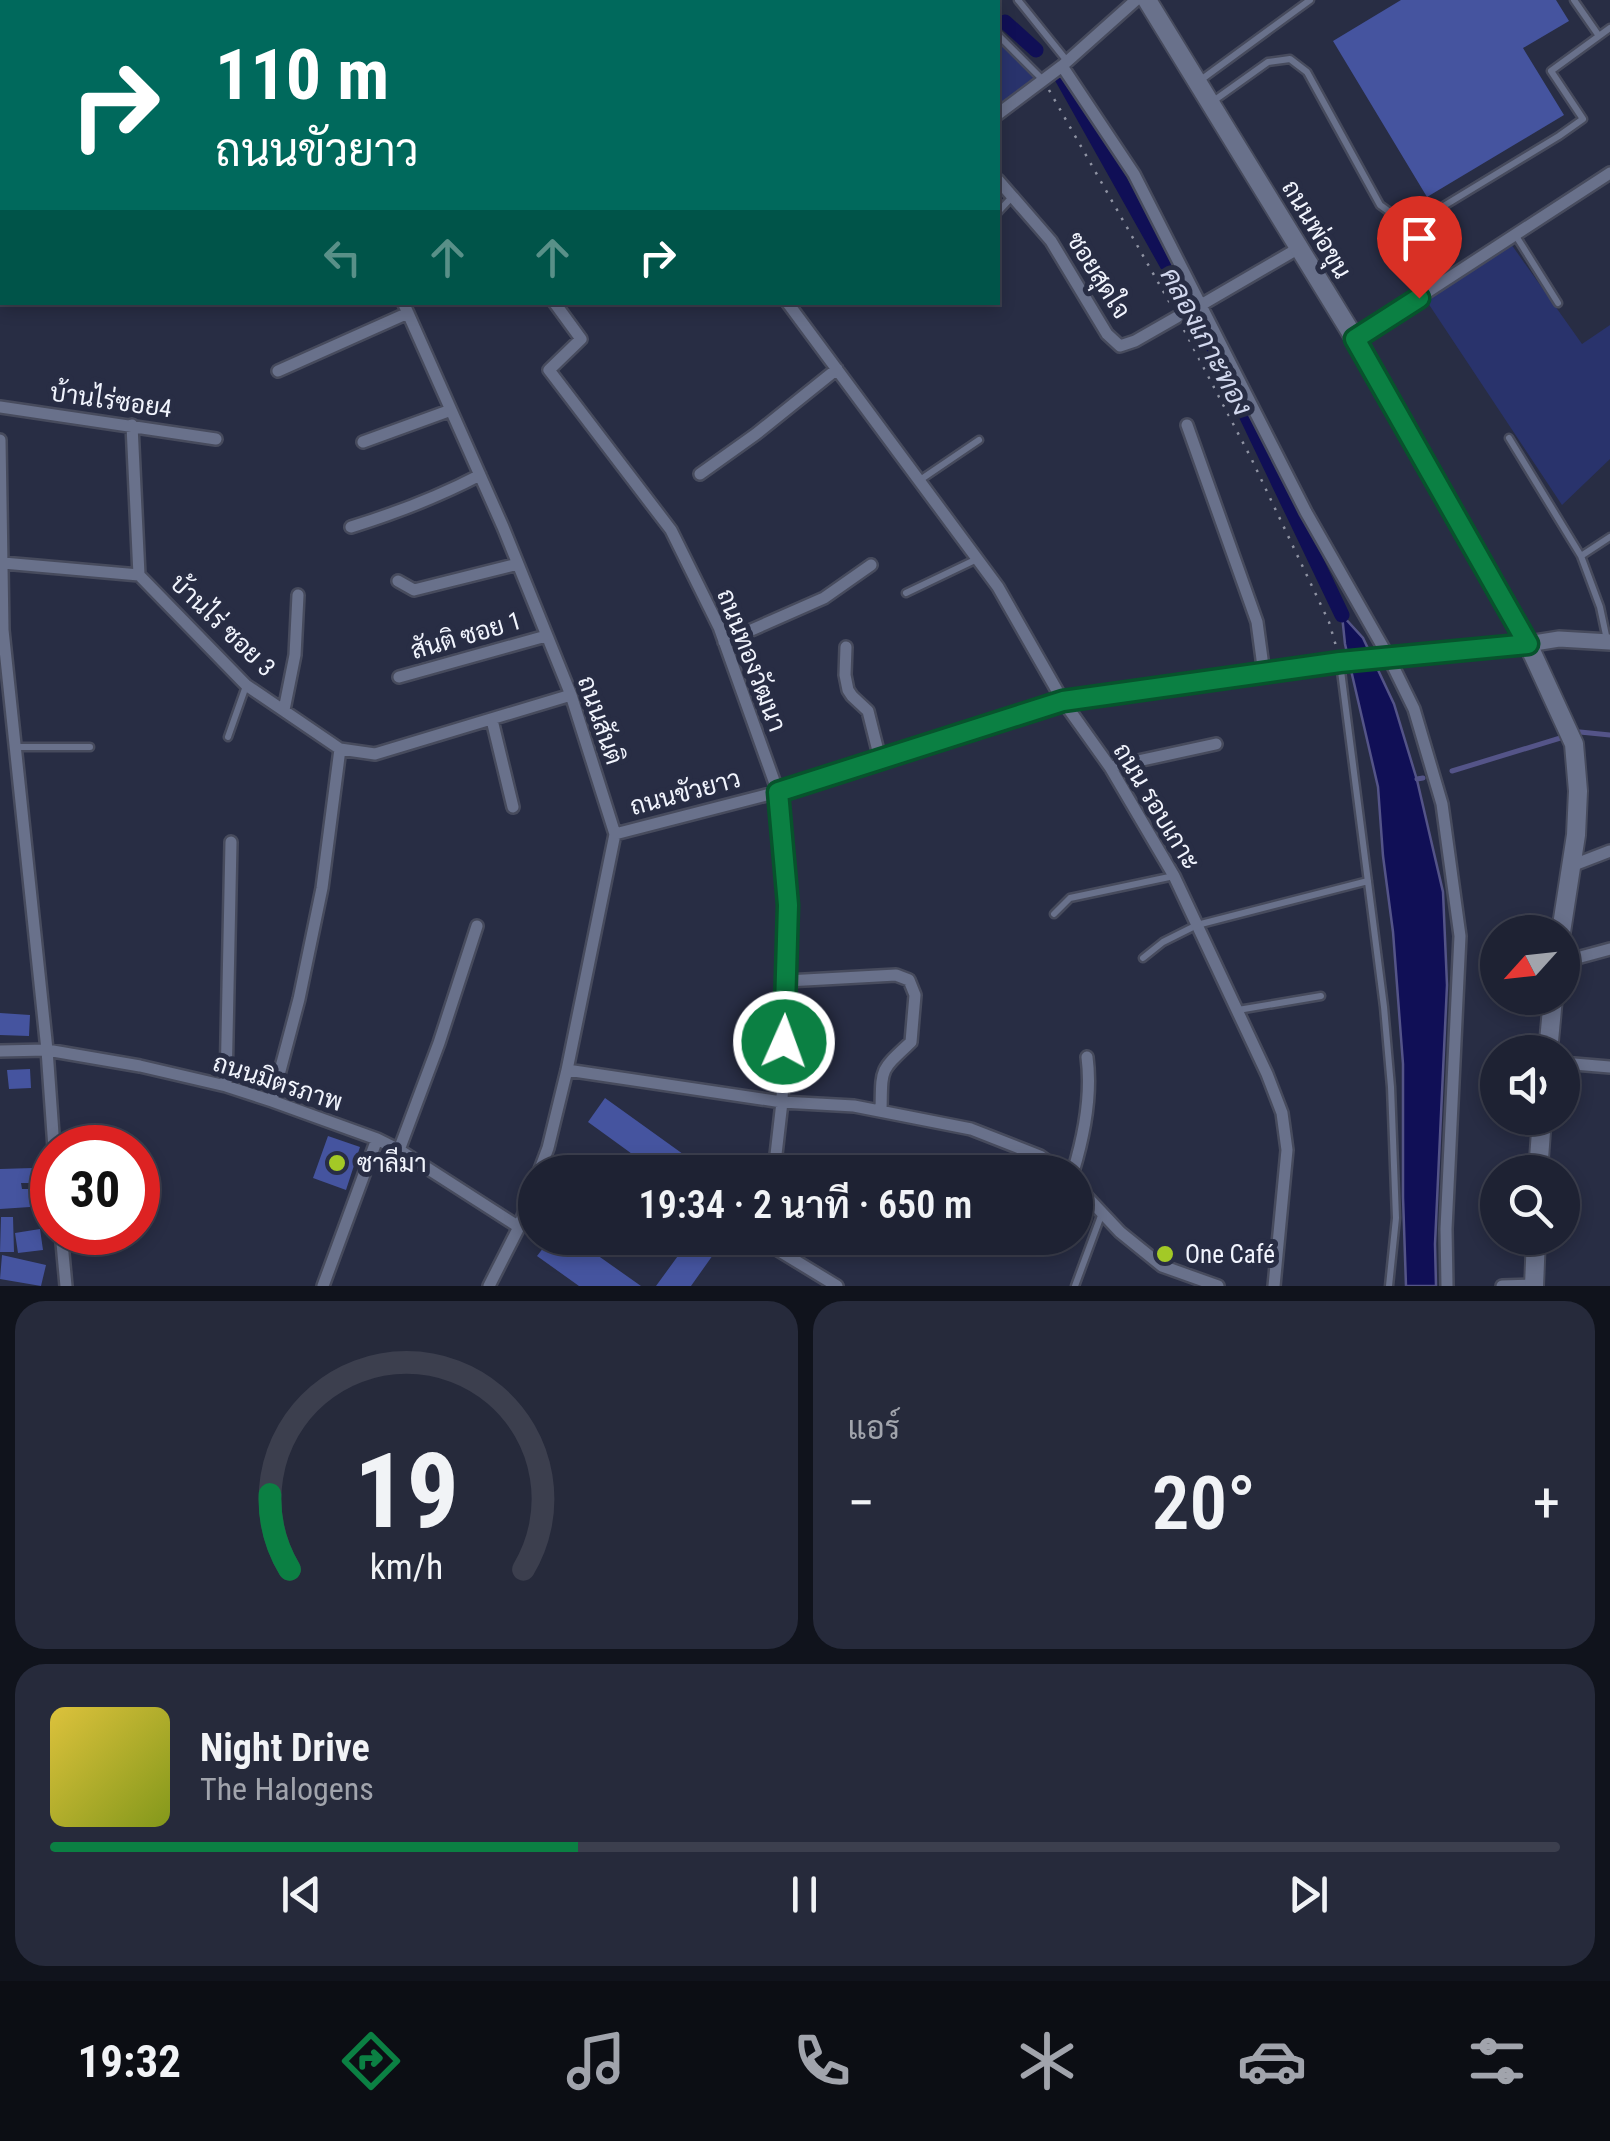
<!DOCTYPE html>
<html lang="th">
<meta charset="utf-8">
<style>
:root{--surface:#1e2233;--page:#262a3b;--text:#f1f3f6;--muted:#a1a4ac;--line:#3c3f4e;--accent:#0b8043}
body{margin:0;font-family:"Roboto Condensed",Sarabun,sans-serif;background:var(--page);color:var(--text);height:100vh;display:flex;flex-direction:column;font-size:38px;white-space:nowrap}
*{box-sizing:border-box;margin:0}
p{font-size:32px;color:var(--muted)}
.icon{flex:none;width:55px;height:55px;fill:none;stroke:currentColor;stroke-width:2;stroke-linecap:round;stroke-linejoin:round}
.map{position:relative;height:1286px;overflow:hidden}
.panel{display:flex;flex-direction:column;gap:15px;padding:15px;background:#10131c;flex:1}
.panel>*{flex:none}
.top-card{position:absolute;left:0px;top:0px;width:1000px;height:305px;box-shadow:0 5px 15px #0003,0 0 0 2px var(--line);background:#00695c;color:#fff;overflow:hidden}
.needle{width:65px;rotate:243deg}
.controls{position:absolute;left:1480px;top:915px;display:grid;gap:20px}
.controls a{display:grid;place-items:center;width:100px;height:100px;border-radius:50%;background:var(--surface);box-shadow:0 5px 15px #0003,0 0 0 2px var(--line);font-size:50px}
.speed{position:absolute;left:30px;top:1125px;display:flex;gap:20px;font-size:50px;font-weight:700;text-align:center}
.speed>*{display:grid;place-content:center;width:130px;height:130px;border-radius:50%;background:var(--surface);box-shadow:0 5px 15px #0003,0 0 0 2px var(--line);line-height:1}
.speed .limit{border:15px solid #d22;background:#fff;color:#111}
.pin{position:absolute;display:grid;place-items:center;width:85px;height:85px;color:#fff;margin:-102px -42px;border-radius:50% 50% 50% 0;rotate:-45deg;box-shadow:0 0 10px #0007}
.pin .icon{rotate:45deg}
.me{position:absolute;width:110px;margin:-55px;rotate:2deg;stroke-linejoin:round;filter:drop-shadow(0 0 8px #0008)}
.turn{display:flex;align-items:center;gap:35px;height:210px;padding:0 50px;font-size:45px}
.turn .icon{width:130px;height:130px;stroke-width:2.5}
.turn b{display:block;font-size:70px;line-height:85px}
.lanes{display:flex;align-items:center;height:95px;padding:0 50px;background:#0003;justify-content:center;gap:50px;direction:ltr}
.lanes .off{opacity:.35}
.big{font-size:75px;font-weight:600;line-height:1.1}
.panel .widget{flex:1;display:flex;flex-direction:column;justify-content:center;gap:15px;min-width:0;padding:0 35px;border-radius:30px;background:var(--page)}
.panel .dial{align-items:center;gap:0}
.dial svg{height:260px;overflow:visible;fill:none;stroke:var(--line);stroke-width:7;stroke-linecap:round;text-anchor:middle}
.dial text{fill:var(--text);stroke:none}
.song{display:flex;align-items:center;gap:30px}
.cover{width:120px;height:120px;border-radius:15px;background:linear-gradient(135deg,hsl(50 70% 55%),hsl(70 70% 35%))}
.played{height:10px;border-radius:5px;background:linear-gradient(90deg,var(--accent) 35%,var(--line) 35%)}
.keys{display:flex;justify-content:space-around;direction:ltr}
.heat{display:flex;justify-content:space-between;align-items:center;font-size:55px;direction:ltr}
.panel .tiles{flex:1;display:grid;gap:15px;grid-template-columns:1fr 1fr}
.widget:last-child{grid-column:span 2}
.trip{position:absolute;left:518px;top:1155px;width:575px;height:100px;border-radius:50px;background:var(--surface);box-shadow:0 5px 15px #0003,0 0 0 2px var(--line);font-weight:600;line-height:100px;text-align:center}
.tab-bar{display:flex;height:160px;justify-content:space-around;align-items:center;background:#0c0e14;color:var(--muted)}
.tab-bar .icon{width:70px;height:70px}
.tab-bar .selected{color:var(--accent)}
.tab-bar b{font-size:45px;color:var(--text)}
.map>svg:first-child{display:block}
</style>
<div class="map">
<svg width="1610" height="1286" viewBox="0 0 1610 1286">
<rect width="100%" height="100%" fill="#282d44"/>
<path fill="#29336c" d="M998,33L1042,80L998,111Z
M1511,244L1582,344L1610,325V459L1562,505L1426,300Z"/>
<path fill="#100f56" stroke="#545488" stroke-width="2.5" d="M1342,615L1363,638L1394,704L1417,780L1443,892L1447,985L1435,1244L1436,1286H1406L1403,1197V1064L1393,932L1383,856L1378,787L1345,644Z"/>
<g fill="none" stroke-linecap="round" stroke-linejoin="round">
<path stroke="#545488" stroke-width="5" d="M1452,771L1580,732L1610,735
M1417,779L1423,778"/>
<path stroke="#100f56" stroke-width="15" d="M1005,22L1036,50
M1060,74L1214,348L1342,615"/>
</g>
<path fill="#45549f" d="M1401,0H1556L1569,21L1523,48L1564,115L1427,197L1333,41Z
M0,1013L30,1015L29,1036L0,1035Z
M30,1069L31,1088L9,1089L7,1070Z
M605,1098L708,1172H657L588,1122Z
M1500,1118H1526L1525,1127L1499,1124Z
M328,1136L360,1147L346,1190L313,1178Z
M33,1168V1183H21L22,1189H29L30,1207L0,1209V1169Z
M1,1217H13L14,1252H0Z
M40,1229L43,1250L18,1253L15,1233Z
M551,1238H573L641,1286H579L537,1256Z
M691,1238H725L691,1286H656Z
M2,1255L46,1265L41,1286L0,1279Z"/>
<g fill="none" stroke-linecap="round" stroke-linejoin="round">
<g stroke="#474b5d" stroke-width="11">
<path id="service" d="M967,0L969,2
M1018,0L1067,61
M1574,0L1599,36
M563,2L564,0
M632,2V0
M998,35L1042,79
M1198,82L1310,0
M1212,102L1268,62L1290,59L1307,72L1380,205L1402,221H1419L1559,136L1583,119L1551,71L1610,28
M998,212L1012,197
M1516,236L1558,303
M1509,438L1581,556L1600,607L1607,640
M920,480L979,440
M1581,556L1610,537
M906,593L977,559
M1340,663L1384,1007L1391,1087L1396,1218L1389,1286
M228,737L246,686
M16,747H90
M1054,914L1070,898L1174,876
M1143,958L1163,942L1197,925L1368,881
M1238,1010L1321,996
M1075,1286L1102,1213"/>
</g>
<g stroke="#474b5d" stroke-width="16">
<path id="minor" d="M219,0L220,2
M290,2L293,0
M0,66L2,67
M1062,66L1134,174L1306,512L1388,656L1414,709L1442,804L1460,936L1446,1229L1447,1286
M998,114L1062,66L1136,0
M998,180L1051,241L1107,334L1120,346L1135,341L1177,317
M403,302L503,527L571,695L615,834L567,1070L548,1148L539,1172
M554,302L581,339L549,370L671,530L719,627L778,792L788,905L782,1102L774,1172
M787,302L998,587L1063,701L1110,767L1174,876L1267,1074L1282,1113L1287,1150L1274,1286
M1201,305L1299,248
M1355,339L1610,173
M278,371L408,313
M0,407L216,439
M132,425L139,575
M1187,425L1257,622L1264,674
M0,440L3,630L47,1050L54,1148
M363,442L451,410
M700,474L756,434L837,369
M351,527C396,513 438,497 480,475
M3,563L139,575L246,685L340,749L375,754L571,695
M398,581L414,590L518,564
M724,642L824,598L871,565
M846,647L845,675L848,690L852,696L868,711L880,759
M399,677L546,636
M284,710L295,655L298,595
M492,720L513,807
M1110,767L1216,744
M615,834L778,792L1063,701L1327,663L1528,644
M1571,866L1610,851
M1562,962L1610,949
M787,981L896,975L909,980L915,995L911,1042C879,1072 882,1067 881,1111
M0,1051L47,1050L140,1066L226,1086L272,1101L377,1139L399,1150L519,1227
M1562,1063L1610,1067
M567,1070L782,1102L854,1106L971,1129L1040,1156L1062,1172
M226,1086L231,842
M272,1101L299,999L322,888L340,749
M399,1150L439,1043L477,926
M1073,1172C1084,1136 1092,1095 1087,1057
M1075,1184L1120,1232L1162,1266L1218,1286
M61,1232L66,1286
M767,1238L773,1247L837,1286
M323,1286L377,1139
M489,1286L519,1227L535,1183
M1502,1286L1534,1285"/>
</g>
<g stroke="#474b5d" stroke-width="20">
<path id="tertiary" d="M1528,644L1559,639L1610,642"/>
</g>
<g stroke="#474b5d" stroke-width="22">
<path id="secondary" d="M1147,0L1355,339L1528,644L1574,744L1578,791L1576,835L1561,932
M1548,1052L1553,998
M1538,1172L1542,1118
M1534,1286L1536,1238"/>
</g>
<path stroke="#8f93a3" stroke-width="2.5" stroke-dasharray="2.5 8" stroke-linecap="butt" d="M1049,90L1171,305
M1184,330L1252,460L1329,622L1336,646"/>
<use href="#service" stroke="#69718b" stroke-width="6"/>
<use href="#minor" stroke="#69718b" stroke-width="11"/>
<use href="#tertiary" stroke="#69718b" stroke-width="15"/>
<use href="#secondary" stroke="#69718b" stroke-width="18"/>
</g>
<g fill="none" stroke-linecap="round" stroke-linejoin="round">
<g stroke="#07532c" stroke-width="25">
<path id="route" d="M784,1042L788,905L778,792L1063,701L1340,662L1528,644L1355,339L1419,298"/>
</g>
<use href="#route" stroke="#0b8043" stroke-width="18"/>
</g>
<g fill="#a3c926" stroke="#282d44" stroke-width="4">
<circle cx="337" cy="1163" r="10"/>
<circle cx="1165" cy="1254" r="10"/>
</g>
<g text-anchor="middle" stroke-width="10" stroke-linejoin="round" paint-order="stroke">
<g font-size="25" fill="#f1f4fd" stroke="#282d44">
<text transform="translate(1317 229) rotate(59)" y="9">ถนนพ่อขุน</text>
<text transform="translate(1099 275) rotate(58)" y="9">ซอยสุดใจ</text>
<text transform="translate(111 400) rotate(8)" y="9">บ้านไร่ซอย4</text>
<text transform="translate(223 625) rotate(44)" y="9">บ้านไร่ ซอย 3</text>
<text transform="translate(466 635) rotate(-16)" y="9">สันติ ซอย 1</text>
<text transform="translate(752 660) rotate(69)" y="9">ถนนทองวัฒนา</text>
<text transform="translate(601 720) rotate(71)" y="9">ถนนสันติ</text>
<text transform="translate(685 792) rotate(-15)" y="9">ถนนขัวยาว</text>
<text transform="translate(1157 806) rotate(59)" y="9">ถนน รอบเกาะ</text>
<text transform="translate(278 1082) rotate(18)" y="9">ถนนมิตรภาพ</text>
</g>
<g font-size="25" fill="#f1f4fd" stroke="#282d44" text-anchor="start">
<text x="357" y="1172">ซาลีมา</text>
<text x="1185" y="1263">One Café</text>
</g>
<g font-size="28" font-style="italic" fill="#d1d7ed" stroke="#282d44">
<text transform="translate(1207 341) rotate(62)" y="10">คลองเกาะทอง</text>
</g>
</g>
</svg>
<div class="controls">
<a><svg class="needle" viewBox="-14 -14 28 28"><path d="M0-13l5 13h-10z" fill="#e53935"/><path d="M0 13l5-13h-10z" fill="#a1a4ac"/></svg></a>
<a><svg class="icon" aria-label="sound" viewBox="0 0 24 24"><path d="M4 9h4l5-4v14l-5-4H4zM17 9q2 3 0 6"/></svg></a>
<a><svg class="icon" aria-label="search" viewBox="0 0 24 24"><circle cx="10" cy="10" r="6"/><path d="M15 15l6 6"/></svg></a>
</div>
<div class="speed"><div class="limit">30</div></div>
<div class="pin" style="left:1419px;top:298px;background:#d93025"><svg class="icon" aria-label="arrive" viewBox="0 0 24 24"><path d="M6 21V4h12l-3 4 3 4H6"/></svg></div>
<svg class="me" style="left:784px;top:1042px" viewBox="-20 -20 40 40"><circle r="17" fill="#0b8043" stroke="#fff" stroke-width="3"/><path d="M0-11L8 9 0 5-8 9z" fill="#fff"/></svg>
<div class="trip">19:34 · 2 นาที · 650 m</div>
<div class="top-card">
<div class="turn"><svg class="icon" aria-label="right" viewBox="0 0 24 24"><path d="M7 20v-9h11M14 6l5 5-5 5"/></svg><div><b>110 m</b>ถนนขัวยาว</div></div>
<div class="lanes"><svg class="icon off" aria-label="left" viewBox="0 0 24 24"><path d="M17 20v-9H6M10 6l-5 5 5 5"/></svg><svg class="icon off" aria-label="ahead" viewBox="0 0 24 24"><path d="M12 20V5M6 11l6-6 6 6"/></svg><svg class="icon off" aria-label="ahead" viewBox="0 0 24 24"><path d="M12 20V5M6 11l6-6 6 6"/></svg><svg class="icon" aria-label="right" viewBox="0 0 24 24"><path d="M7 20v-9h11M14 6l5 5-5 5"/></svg></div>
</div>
</div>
<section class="panel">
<div class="tiles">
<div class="widget dial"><svg viewBox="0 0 100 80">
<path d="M14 69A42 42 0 1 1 86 69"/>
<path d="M14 69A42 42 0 0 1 8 46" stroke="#0b8043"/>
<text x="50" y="56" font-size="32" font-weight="700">19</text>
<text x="50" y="72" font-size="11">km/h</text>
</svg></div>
<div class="widget"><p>แอร์</p>
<div class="heat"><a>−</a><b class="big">20°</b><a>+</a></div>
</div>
<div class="widget">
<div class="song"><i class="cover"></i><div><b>Night Drive</b><p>The Halogens</p></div></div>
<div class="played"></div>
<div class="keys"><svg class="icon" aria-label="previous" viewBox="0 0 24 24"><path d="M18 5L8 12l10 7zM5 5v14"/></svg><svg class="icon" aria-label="pause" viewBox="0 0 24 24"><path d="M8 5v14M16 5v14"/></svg><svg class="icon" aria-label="next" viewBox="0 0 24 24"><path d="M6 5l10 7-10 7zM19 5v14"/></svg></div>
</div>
</div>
</section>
<nav class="tab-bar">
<b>19:32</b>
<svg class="icon selected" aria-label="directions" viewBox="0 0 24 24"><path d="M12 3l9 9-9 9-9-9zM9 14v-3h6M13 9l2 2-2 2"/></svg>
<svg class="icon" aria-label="music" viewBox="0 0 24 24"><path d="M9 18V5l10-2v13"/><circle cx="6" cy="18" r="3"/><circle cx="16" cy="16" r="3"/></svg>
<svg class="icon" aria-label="phone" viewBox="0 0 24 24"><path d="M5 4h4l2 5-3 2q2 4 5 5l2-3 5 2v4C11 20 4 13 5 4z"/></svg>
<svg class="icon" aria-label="climate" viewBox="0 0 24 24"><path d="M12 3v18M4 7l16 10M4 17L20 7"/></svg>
<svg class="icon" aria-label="car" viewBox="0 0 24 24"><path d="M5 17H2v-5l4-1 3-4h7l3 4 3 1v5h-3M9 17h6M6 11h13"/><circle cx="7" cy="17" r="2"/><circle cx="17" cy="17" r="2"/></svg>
<svg class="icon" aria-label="filters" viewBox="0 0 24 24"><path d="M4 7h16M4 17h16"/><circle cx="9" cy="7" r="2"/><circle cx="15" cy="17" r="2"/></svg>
</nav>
